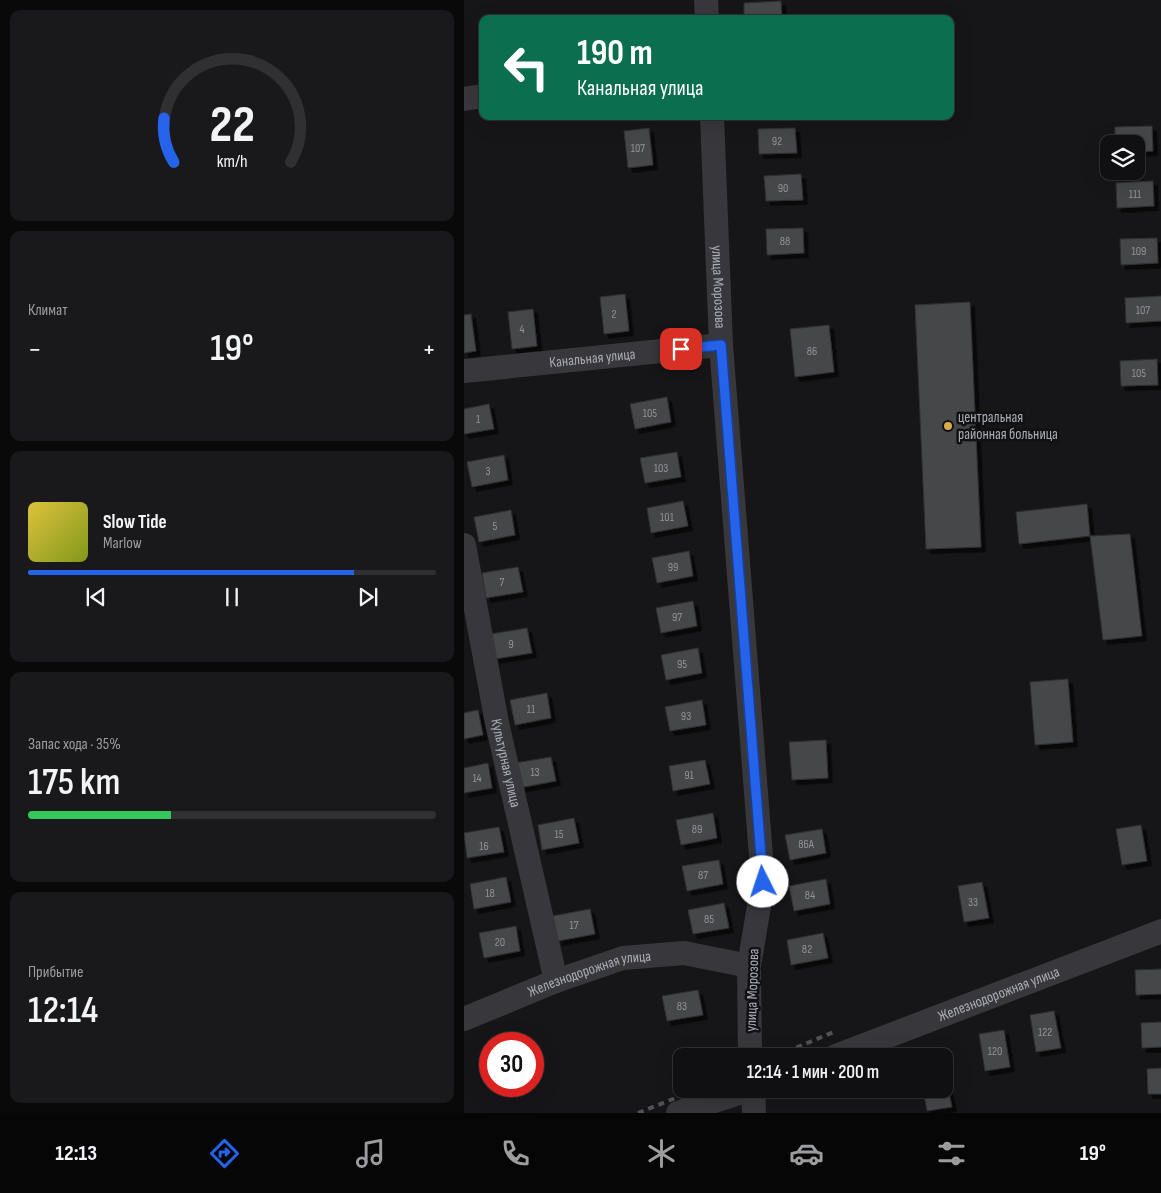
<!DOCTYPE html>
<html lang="ru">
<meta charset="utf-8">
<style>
:root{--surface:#101012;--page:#19191b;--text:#f1f3f6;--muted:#9c9d9f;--line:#303032;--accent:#2563eb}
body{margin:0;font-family:"Sofia Sans Condensed",sans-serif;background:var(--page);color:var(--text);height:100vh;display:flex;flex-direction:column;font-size:19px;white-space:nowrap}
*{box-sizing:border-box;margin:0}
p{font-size:16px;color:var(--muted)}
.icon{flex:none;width:28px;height:28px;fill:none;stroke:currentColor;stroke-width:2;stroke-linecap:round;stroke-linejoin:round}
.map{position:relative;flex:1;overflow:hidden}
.sheet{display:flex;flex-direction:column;gap:10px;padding:10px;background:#09090a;width:464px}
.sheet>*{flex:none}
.guide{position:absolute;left:15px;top:15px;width:475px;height:105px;border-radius:10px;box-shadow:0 5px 20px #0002,0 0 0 1px var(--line);background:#0b6e4f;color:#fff;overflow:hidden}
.tools{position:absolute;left:636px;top:135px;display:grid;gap:10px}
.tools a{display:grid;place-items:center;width:45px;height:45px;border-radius:10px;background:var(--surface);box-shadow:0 5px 20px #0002,0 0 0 1px var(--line);font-size:25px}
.speed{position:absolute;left:15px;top:1032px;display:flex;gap:10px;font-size:25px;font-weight:700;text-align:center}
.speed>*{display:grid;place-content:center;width:65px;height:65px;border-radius:50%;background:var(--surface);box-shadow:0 5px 20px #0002,0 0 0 1px var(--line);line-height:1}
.speed .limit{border:8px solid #d22;background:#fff;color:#111}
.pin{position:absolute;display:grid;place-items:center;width:42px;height:42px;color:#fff;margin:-21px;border-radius:10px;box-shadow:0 2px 8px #0006}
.me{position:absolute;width:55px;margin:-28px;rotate:356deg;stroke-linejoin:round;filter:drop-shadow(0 0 4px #0008)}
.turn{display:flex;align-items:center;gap:18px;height:105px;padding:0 15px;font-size:22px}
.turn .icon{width:65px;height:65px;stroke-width:2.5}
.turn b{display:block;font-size:35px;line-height:42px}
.big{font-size:38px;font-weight:600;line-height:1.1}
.sheet .card{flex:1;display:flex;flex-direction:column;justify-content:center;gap:8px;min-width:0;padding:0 18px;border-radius:10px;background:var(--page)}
.sheet .dial{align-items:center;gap:0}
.dial svg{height:130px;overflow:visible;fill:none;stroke:var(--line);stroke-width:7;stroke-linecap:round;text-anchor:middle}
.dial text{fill:var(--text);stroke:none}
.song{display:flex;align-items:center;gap:15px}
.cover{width:60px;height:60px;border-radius:8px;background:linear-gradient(135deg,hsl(50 70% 55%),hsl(70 70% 35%))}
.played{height:5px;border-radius:2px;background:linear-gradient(90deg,var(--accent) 80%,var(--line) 80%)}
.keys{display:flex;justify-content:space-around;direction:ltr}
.heat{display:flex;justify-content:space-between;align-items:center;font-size:28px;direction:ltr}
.charge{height:8px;border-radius:4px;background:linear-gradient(90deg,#34c759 35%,var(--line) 0)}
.trip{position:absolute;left:209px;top:1048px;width:280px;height:50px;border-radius:10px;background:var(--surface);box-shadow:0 5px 20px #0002,0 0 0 1px var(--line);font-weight:600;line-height:50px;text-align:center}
.dock{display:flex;height:80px;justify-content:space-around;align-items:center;background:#060607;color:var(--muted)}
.dock .icon{width:35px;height:35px}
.dock .on{color:var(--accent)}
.dock b{font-size:22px;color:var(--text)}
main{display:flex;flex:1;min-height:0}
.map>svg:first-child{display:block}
</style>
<main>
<section class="sheet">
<div class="card dial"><svg viewBox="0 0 100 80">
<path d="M14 69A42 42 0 1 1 86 69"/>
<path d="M14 69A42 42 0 0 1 8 42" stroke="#2563eb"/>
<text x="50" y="56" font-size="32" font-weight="700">22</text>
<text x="50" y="72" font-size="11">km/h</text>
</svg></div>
<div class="card"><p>Климат</p>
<div class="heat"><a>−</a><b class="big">19°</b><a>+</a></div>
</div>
<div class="card">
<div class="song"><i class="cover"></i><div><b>Slow Tide</b><p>Marlow</p></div></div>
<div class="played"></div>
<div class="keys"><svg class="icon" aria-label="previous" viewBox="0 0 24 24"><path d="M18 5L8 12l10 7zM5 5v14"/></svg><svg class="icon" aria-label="pause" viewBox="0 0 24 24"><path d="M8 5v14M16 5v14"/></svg><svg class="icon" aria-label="next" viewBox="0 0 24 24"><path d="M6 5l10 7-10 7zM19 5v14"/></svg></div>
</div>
<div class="card"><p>Запас хода · 35%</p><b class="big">175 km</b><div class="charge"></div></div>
<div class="card"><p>Прибытие</p><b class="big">12:14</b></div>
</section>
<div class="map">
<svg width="698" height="1113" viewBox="0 0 698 1113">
<defs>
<filter id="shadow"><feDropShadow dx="4.5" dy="4.5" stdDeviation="0" flood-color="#0009"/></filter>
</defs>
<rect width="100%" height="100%" fill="#161618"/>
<path fill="#45464a" stroke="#303033" filter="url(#shadow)" d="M317,1L318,19H280V3Z
M688,126L689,151L672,152V144H651V127Z
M185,128L189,165L164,168L160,131Z
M331,128L333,153L295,154L294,129Z
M337,174L339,200L302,201L300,176Z
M689,181L690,206L653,208L652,183Z
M339,228L340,253L303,255L302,229Z
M693,238L694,263L657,265L656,239Z
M161,294L165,331L140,334L136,297Z
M698,296V321L662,323L661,298Z
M506,302L517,547L462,549L451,305Z
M69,309L73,346L48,349L44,312Z
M7,314L12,351L0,353V315Z
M365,325L370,372L331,377L326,329Z
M693,359L694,385L657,386L656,361Z
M203,397L207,422L171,429L166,404Z
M25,404L30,429L0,434V409Z
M213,452L217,477L181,483L176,458Z
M40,455L44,480L8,487L3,462Z
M219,501L224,526L187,533L183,508Z
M623,504L626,536L555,544L552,512Z
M47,510L51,535L15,542L10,517Z
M666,534L678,636L639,640L626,536Z
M225,551L229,576L193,583L188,558Z
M54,567L59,592L22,598L18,573Z
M229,601L233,626L197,633L192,608Z
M63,628L68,653L31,659L27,634Z
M234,648L238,673L202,680L197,655Z
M604,679L609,742L571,745L566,682Z
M83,693L87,718L51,725L46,700Z
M238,700L242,725L206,731L201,707Z
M14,710L19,735L0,739V713Z
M362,740L364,778L328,780L325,742Z
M87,757L92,781L55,788L51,763Z
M241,760L246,784L209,791L205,766Z
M24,763L28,788L0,793V768Z
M249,813L253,838L217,845L212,820Z
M110,818L115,843L78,850L74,825Z
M677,825L683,861L658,865L652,829Z
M35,827L40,852L3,858L0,833Z
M358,829L362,853L326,860L321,835Z
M255,860L259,884L223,891L218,866Z
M42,877L47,902L10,909L6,884Z
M362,879L366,904L330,911L325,886Z
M518,882L525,918L500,922L494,886Z
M260,903L265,928L229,934L224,910Z
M126,909L131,934L94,941L89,916Z
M52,926L56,951L20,958L15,933Z
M359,933L364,958L327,965L323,940Z
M698,969V994L672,995L671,970Z
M234,990L239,1015L203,1021L198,996Z
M590,1011L597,1048L572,1052L566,1015Z
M698,1022V1047L678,1048L677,1023Z
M540,1030L546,1067L521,1071L515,1034Z
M698,1068V1094H684L683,1069Z
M480,1070L488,1107L463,1111L459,1089H480Z"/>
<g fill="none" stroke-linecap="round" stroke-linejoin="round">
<g stroke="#38383c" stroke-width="24">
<path d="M242,0L243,19"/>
<path d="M0,99L19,96"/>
<path id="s1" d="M248,116L257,345L299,882L285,966L286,1056"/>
<path id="s2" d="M0,371L257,345"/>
<path id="s3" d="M0,545L33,723L92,981"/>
<path id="s4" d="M0,1019L92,981L159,958L220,953L285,966"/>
<path id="s5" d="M372,1056L698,931"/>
<path d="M289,1089L290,1113"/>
<path d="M214,1113L287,1089"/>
</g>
<path stroke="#515257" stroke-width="4" stroke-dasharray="6 5" stroke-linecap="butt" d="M312,1056L372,1031
M174,1113L234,1089"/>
</g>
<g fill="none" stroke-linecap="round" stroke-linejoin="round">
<g stroke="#184099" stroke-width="12">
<path id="route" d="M217,349L257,345L299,882"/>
</g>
<use href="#route" stroke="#2563eb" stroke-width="9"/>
</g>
<circle fill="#dcab4a" stroke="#111113" stroke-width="2" cx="484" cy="426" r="5"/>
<g text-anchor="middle" stroke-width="5" stroke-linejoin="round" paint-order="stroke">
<g font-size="12" fill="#91939b">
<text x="313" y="145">92</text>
<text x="174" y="152">107</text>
<text x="319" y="192">90</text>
<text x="671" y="198">111</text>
<text x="321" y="245">88</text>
<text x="675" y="255">109</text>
<text x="679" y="314">107</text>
<text x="150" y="318">2</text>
<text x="58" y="333">4</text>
<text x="348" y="355">86</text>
<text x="675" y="377">105</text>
<text x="186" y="417">105</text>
<text x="14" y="423">1</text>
<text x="197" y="472">103</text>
<text x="24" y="475">3</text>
<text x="203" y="521">101</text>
<text x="31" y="530">5</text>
<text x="209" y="571">99</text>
<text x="38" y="586">7</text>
<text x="213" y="621">97</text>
<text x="47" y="648">9</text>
<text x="218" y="668">95</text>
<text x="67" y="713">11</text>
<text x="222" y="720">93</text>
<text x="71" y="776">13</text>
<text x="225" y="779">91</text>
<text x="13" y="782">14</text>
<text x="233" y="833">89</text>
<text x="95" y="838">15</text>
<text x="342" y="848">86А</text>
<text x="20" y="850">16</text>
<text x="239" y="879">87</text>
<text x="26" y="897">18</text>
<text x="346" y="899">84</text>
<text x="509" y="906">33</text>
<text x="245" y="923">85</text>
<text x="110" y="929">17</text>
<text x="36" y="946">20</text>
<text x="343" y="953">82</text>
<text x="218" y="1010">83</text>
<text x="581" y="1036">122</text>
<text x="531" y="1055">120</text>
</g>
<g font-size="15" fill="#aaadb6" stroke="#111113">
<text dy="5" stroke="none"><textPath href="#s1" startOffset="171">улица Морозова</textPath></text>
<text dy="5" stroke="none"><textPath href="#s2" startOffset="129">Канальная улица</textPath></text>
<text dy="5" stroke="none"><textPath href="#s3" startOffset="222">Культурная улица</textPath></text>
<text dy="5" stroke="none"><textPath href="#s4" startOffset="134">Железнодорожная улица</textPath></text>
<text transform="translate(288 990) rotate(-88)" y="5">улица Морозова</text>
<text dy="5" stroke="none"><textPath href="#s5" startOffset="174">Железнодорожная улица</textPath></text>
</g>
<g font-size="15" fill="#aaadb6" stroke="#111113" text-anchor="start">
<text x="494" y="422">центральная<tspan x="494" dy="17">районная больница</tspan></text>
</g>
</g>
</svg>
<div class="tools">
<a><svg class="icon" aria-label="layers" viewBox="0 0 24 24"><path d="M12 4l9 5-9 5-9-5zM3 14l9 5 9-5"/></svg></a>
</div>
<div class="speed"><div class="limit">30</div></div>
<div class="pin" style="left:217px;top:349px;background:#d93025"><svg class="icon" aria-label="arrive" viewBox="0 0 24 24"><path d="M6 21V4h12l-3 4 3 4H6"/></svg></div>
<svg class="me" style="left:299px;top:882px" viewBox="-20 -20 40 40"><circle r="19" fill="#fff"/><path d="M0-13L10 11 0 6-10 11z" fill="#2563eb"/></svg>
<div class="trip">12:14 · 1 мин · 200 m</div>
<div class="guide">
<div class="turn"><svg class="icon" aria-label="left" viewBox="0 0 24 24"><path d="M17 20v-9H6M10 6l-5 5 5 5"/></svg><div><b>190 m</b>Канальная улица</div></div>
</div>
</div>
</main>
<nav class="dock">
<b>12:13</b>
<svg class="icon on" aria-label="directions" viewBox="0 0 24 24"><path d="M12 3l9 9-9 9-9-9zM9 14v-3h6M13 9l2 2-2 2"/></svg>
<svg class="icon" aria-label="music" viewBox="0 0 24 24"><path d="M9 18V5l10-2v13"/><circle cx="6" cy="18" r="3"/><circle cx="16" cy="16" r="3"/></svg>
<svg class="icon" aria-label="phone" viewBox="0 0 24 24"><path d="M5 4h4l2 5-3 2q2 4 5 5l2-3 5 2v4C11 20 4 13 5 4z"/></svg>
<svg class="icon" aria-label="climate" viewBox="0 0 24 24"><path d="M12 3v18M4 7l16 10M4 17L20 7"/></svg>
<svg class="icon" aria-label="car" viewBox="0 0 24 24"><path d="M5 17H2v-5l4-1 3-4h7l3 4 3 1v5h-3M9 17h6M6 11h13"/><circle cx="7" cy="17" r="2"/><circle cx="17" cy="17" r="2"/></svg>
<svg class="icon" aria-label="filters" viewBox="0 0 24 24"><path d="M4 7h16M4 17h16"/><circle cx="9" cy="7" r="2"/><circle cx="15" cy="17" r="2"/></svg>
<b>19°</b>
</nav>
